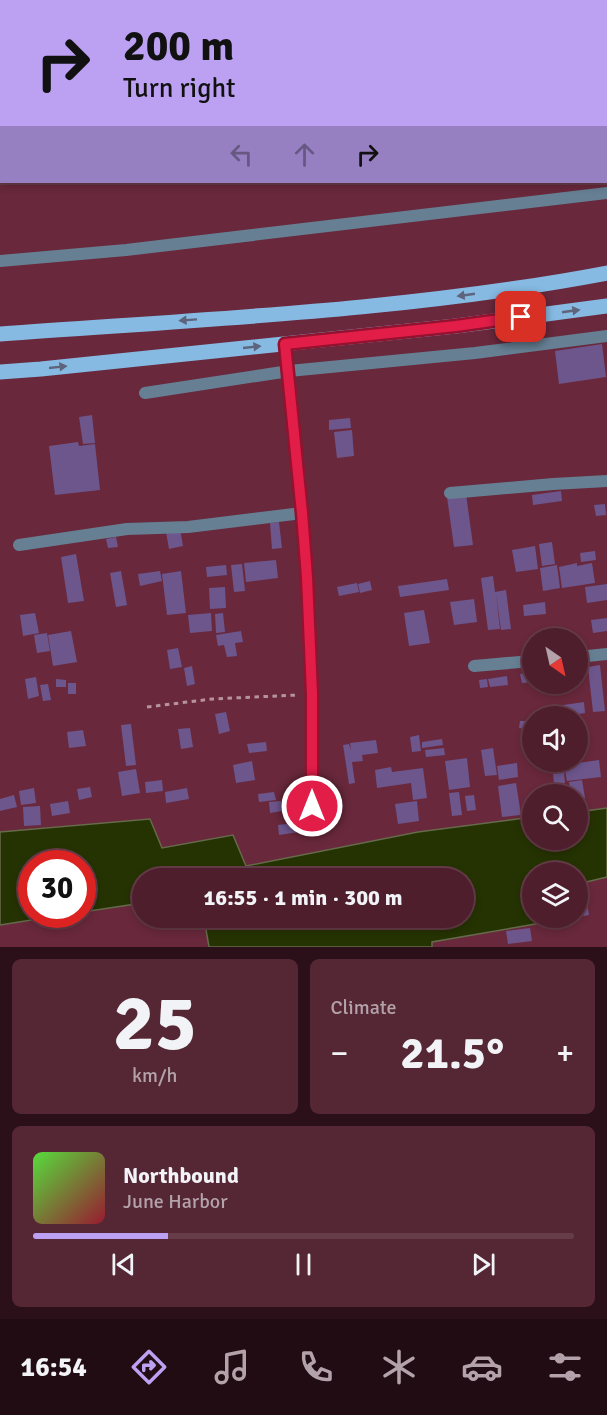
<!DOCTYPE html>
<meta charset="utf-8">
<style>
:root{--surface:#4f1e2d;--page:#552735;--text:#f1f3f6;--muted:#b3a2aa;--line:#663c49;--accent:#bca0f2}
body{margin:0;font-family:Signika,sans-serif;background:var(--page);color:var(--text);height:100vh;display:flex;flex-direction:column;font-size:22px;white-space:nowrap}
*{box-sizing:border-box;margin:0}
p{font-size:20px;color:var(--muted)}
.icon{flex:none;width:33px;height:33px;fill:none;stroke:currentColor;stroke-width:2;stroke-linecap:round;stroke-linejoin:round}
.map{position:relative;height:947px;overflow:hidden}
.panel{display:flex;flex-direction:column;gap:12px;padding:12px;background:#2b1019;flex:1}
.panel>*{flex:none}
.hud{position:absolute;left:0px;top:0px;width:608px;height:183px;box-shadow:0 3px 9px #0003,0 0 0 2px var(--line);background:#bca0f2;color:#111;overflow:hidden}
.needle{width:39px;rotate:146deg}
.buttons{position:absolute;left:522px;top:628px;display:grid;gap:12px}
.buttons a{display:grid;place-items:center;width:66px;height:66px;border-radius:50%;background:var(--surface);box-shadow:0 3px 9px #0003,0 0 0 2px var(--line);font-size:30px}
.speed{position:absolute;left:18px;top:850px;display:flex;gap:12px;font-size:30px;font-weight:700;text-align:center}
.speed>*{display:grid;place-content:center;width:78px;height:78px;border-radius:50%;background:var(--surface);box-shadow:0 3px 9px #0003,0 0 0 2px var(--line);line-height:1}
.speed .limit{border:9px solid #d22;background:#fff;color:#111}
.pin{position:absolute;display:grid;place-items:center;width:51px;height:51px;color:#fff;margin:-26px;border-radius:12px;box-shadow:0 3px 9px #0006}
.me{position:absolute;width:66px;margin:-33px;rotate:0deg;stroke-linejoin:round;filter:drop-shadow(0 0 4px #0008)}
.turn{display:flex;align-items:center;gap:21px;height:126px;padding:0 24px;font-size:27px}
.turn .icon{width:78px;height:78px;stroke-width:2.5}
.turn b{display:block;font-size:42px;line-height:51px}
.lanes{display:flex;align-items:center;height:57px;padding:0 24px;background:#0003;justify-content:center;gap:30px;direction:ltr}
.lanes .off{opacity:.35}
.big{font-size:45px;font-weight:800;line-height:1.1}
.panel .card{flex:1;display:flex;flex-direction:column;justify-content:center;gap:9px;min-width:0;padding:0 21px;border-radius:9px;background:var(--page)}
.panel .dial{align-items:center;gap:0}
.dial b{font-size:78px;line-height:1}
.song{display:flex;align-items:center;gap:18px}
.cover{width:72px;height:72px;border-radius:9px;background:linear-gradient(135deg,hsl(110 70% 55%),hsl(350 70% 35%))}
.played{height:6px;border-radius:3px;background:linear-gradient(90deg,var(--accent) 25%,var(--line) 25%)}
.keys{display:flex;justify-content:space-around;direction:ltr}
.heat{display:flex;justify-content:space-between;align-items:center;font-size:33px;direction:ltr}
.panel .tiles{flex:1;display:grid;gap:12px;grid-template-columns:1fr 1fr}
.card:last-child{grid-column:span 2}
.trip{position:absolute;left:132px;top:868px;width:342px;height:60px;border-radius:30px;background:var(--surface);box-shadow:0 3px 9px #0003,0 0 0 2px var(--line);font-weight:800;line-height:60px;text-align:center}
.dock{display:flex;height:96px;justify-content:space-around;align-items:center;background:#200c12;color:var(--muted)}
.dock .icon{width:42px;height:42px}
.dock .on{color:var(--accent)}
.dock b{font-size:27px;color:var(--text)}
.map>svg:first-child{display:block}
</style>
<div class="map">
<svg width="607" height="947" viewBox="0 0 607 947">
<rect width="100%" height="100%" fill="#69283c"/>
<path fill="#253202" stroke="#656b4a" stroke-width="1.5" d="M607,808V877L578,884V873H532V918L564,919L432,942V947H209L204,918H464V879H142V903L83,912L82,864H32V915H63L0,925V832L150,819L162,848L233,835L246,866L418,832L532,817V840H578V812Z"/>
<path fill="#6d568c" d="M602,344L606,377L559,384L555,351Z
M92,415L95,443L83,444L79,417Z
M350,418L351,428L329,430V420Z
M352,430L354,456L337,458L334,432Z
M78,442L79,446L95,444L100,490L55,495L49,446Z
M561,491L562,501L533,505L532,495Z
M466,494L473,545L454,547L447,497Z
M605,504L606,515L596,516L594,505Z
M279,522L282,548L272,549L270,523Z
M180,529L183,546L169,549L166,532Z
M116,537L118,547L108,548L106,539Z
M552,542L555,564L542,566L539,544Z
M535,546L538,569L516,572L512,550Z
M595,551L596,560L581,562L580,553Z
M76,554L84,601L68,603L61,557Z
M276,560L278,578L246,582L244,563Z
M577,563V566L592,563L595,583L562,588L559,567Z
M242,564L245,591L234,592L231,565Z
M226,565L227,575L207,577L206,567Z
M557,565L560,588L543,591L540,568Z
M121,571L127,605L116,607L110,573Z
M160,571L162,581L140,586L138,574Z
M181,571L186,613L167,615L162,574Z
M493,576L495,592L506,590L511,629L501,630L496,595L500,629L488,630L481,578Z
M447,579L449,590L400,597L398,586Z
M370,581L372,590L360,593L358,584Z
M357,583L359,592L339,596L337,587Z
M607,584V600L587,603L585,587Z
M225,587L226,608L210,609L209,588Z
M474,599L477,622L454,625L450,602Z
M545,602L546,614L524,616L523,605Z
M424,610L430,643L409,646L404,613Z
M35,613L39,633L23,636L20,615Z
M211,613L212,631L190,633L188,615Z
M223,613L225,632L216,633L215,614Z
M607,618V631L593,633L591,620Z
M71,631L77,662L53,666L48,635Z
M241,631L243,642L235,643L237,656L227,657L224,645L218,646L216,635Z
M47,633L50,651L37,653L34,635Z
M178,648L182,667L170,669L167,650Z
M600,665L605,711L593,712L588,667Z
M192,666L195,684L187,686L184,668Z
M531,672L532,682L522,683L520,674Z
M507,676L508,685L490,687L488,679Z
M36,677L39,696L28,699L25,679Z
M56,679L66,680V687H56Z
M487,679L488,687L480,688L479,680Z
M68,683H76V694H68Z
M48,684L51,700L43,701L40,685Z
M584,702L585,713L579,714L581,725L578,726V717H569V715L559,717L557,706Z
M226,712L230,731L219,734L215,714Z
M520,721H527V729L519,728Z
M131,724L136,765L126,766L121,725Z
M190,728L193,747L181,749L178,729Z
M83,730L86,746L69,748L67,732Z
M419,735L421,751L412,752L410,737Z
M442,739L443,745L422,748V742Z
M376,740L378,753L362,755L363,761L352,762L355,783L349,784L343,745L349,744L351,751L350,743Z
M266,742L267,751L249,753L247,744Z
M444,748L445,755L426,757L425,750Z
M493,748L497,775L485,776L481,750Z
M467,758L470,787L449,790L445,761Z
M599,760L601,777L567,781L564,765Z
M252,761L255,780L236,783L233,765Z
M517,763L518,777L499,780L497,766Z
M391,767L392,772L423,768L427,798L413,800L411,783L377,788L375,770Z
M136,769L140,793L122,796L118,772Z
M564,772L565,783L554,784L553,773Z
M162,780L163,791L146,793L145,782Z
M582,780L585,798L578,799V795H571L569,782Z
M516,783L521,815L502,817L498,786Z
M90,787L92,797L79,800L77,789Z
M34,788L36,803L21,805L19,791Z
M187,788L189,799L166,803L165,792Z
M274,792L276,800L259,802L258,794Z
M459,792L462,815L452,816L449,793Z
M14,795L17,807L0,811V799Z
M474,795L476,810L467,811L465,796Z
M68,801L70,813L52,816L50,804Z
M281,801L282,811L270,813L269,802Z
M417,801L419,821L398,824L395,804Z
M40,806L41,825L24,826L23,807Z
M312,821L313,830L279,835L278,825Z
M585,891L589,915L578,917V893Z
M530,928L532,941L508,944L506,931Z"/>
<g fill="none" stroke-linecap="round" stroke-linejoin="round">
<path stroke="#b6939d" stroke-width="3" stroke-dasharray="4.5 4.5" stroke-linecap="butt" d="M147,707L212,699L298,695"/>
<path stroke="#667f93" stroke-width="12" d="M231,0V2
M408,0V2
M589,0L590,2
M606,46H607
M606,93L607,99
M0,112H2
M0,261L126,250L607,193
M285,344L302,513L307,577L312,694L313,806
M145,393L289,371L475,353L607,336
M450,493L553,484L607,481
M19,545L127,529L188,527L302,513
M578,657L607,654
M474,666L532,661"/>
<path stroke="#86bae3" stroke-width="15" d="M0,334C203,319 407,311 607,273
M0,372L41,369L456,326L607,306"/>
</g>
<defs><path id="oneway-solid" d="M-6-.8H1V-3.2L6.5 0L1 3.2V.8H-6Z" transform="scale(1.5)"/></defs>
<g fill="#5d647b">
<use href="#oneway-solid" transform="translate(466 295) rotate(172)"/>
<use href="#oneway-solid" transform="translate(571 311) rotate(-8)"/>
<use href="#oneway-solid" transform="translate(188 320) rotate(176)"/>
<use href="#oneway-solid" transform="translate(252 347) rotate(-6)"/>
<use href="#oneway-solid" transform="translate(58 367) rotate(-6)"/>
</g>
<g fill="none" stroke-linecap="round" stroke-linejoin="round">
<g stroke="#92132f" stroke-width="15">
<path id="route" d="M312,806V694L307,577L302,513L285,344L456,326L521,317"/>
</g>
<use href="#route" stroke="#e11d48" stroke-width="10"/>
</g>
</svg>
<div class="buttons">
<a><svg class="needle" viewBox="-14 -14 28 28"><path d="M0-13l5 13h-10z" fill="#e53935"/><path d="M0 13l5-13h-10z" fill="#b3a2aa"/></svg></a>
<a><svg class="icon" aria-label="sound" viewBox="0 0 24 24"><path d="M4 9h4l5-4v14l-5-4H4zM17 9q2 3 0 6"/></svg></a>
<a><svg class="icon" aria-label="search" viewBox="0 0 24 24"><circle cx="10" cy="10" r="6"/><path d="M15 15l6 6"/></svg></a>
<a><svg class="icon" aria-label="layers" viewBox="0 0 24 24"><path d="M12 4l9 5-9 5-9-5zM3 14l9 5 9-5"/></svg></a>
</div>
<div class="speed"><div class="limit">30</div></div>
<div class="pin" style="left:521px;top:317px;background:#d93025"><svg class="icon" aria-label="arrive" viewBox="0 0 24 24"><path d="M6 21V4h12l-3 4 3 4H6"/></svg></div>
<svg class="me" style="left:312px;top:806px" viewBox="-20 -20 40 40"><circle r="17" fill="#e11d48" stroke="#fff" stroke-width="3"/><path d="M0-11L8 9 0 5-8 9z" fill="#fff"/></svg>
<div class="trip">16:55 · 1 min · 300 m</div>
<div class="hud">
<div class="turn"><svg class="icon" aria-label="right" viewBox="0 0 24 24"><path d="M7 20v-9h11M14 6l5 5-5 5"/></svg><div><b>200 m</b>Turn right</div></div>
<div class="lanes"><svg class="icon off" aria-label="left" viewBox="0 0 24 24"><path d="M17 20v-9H6M10 6l-5 5 5 5"/></svg><svg class="icon off" aria-label="ahead" viewBox="0 0 24 24"><path d="M12 20V5M6 11l6-6 6 6"/></svg><svg class="icon" aria-label="right" viewBox="0 0 24 24"><path d="M7 20v-9h11M14 6l5 5-5 5"/></svg></div>
</div>
</div>
<section class="panel">
<div class="tiles">
<div class="card dial"><b>25</b><p>km/h</p></div>
<div class="card"><p>Climate</p>
<div class="heat"><a>−</a><b class="big">21.5°</b><a>+</a></div>
</div>
<div class="card">
<div class="song"><i class="cover"></i><div><b>Northbound</b><p>June Harbor</p></div></div>
<div class="played"></div>
<div class="keys"><svg class="icon" aria-label="previous" viewBox="0 0 24 24"><path d="M18 5L8 12l10 7zM5 5v14"/></svg><svg class="icon" aria-label="pause" viewBox="0 0 24 24"><path d="M8 5v14M16 5v14"/></svg><svg class="icon" aria-label="next" viewBox="0 0 24 24"><path d="M6 5l10 7-10 7zM19 5v14"/></svg></div>
</div>
</div>
</section>
<nav class="dock">
<b>16:54</b>
<svg class="icon on" aria-label="directions" viewBox="0 0 24 24"><path d="M12 3l9 9-9 9-9-9zM9 14v-3h6M13 9l2 2-2 2"/></svg>
<svg class="icon" aria-label="music" viewBox="0 0 24 24"><path d="M9 18V5l10-2v13"/><circle cx="6" cy="18" r="3"/><circle cx="16" cy="16" r="3"/></svg>
<svg class="icon" aria-label="phone" viewBox="0 0 24 24"><path d="M5 4h4l2 5-3 2q2 4 5 5l2-3 5 2v4C11 20 4 13 5 4z"/></svg>
<svg class="icon" aria-label="climate" viewBox="0 0 24 24"><path d="M12 3v18M4 7l16 10M4 17L20 7"/></svg>
<svg class="icon" aria-label="car" viewBox="0 0 24 24"><path d="M5 17H2v-5l4-1 3-4h7l3 4 3 1v5h-3M9 17h6M6 11h13"/><circle cx="7" cy="17" r="2"/><circle cx="17" cy="17" r="2"/></svg>
<svg class="icon" aria-label="filters" viewBox="0 0 24 24"><path d="M4 7h16M4 17h16"/><circle cx="9" cy="7" r="2"/><circle cx="15" cy="17" r="2"/></svg>
</nav>
